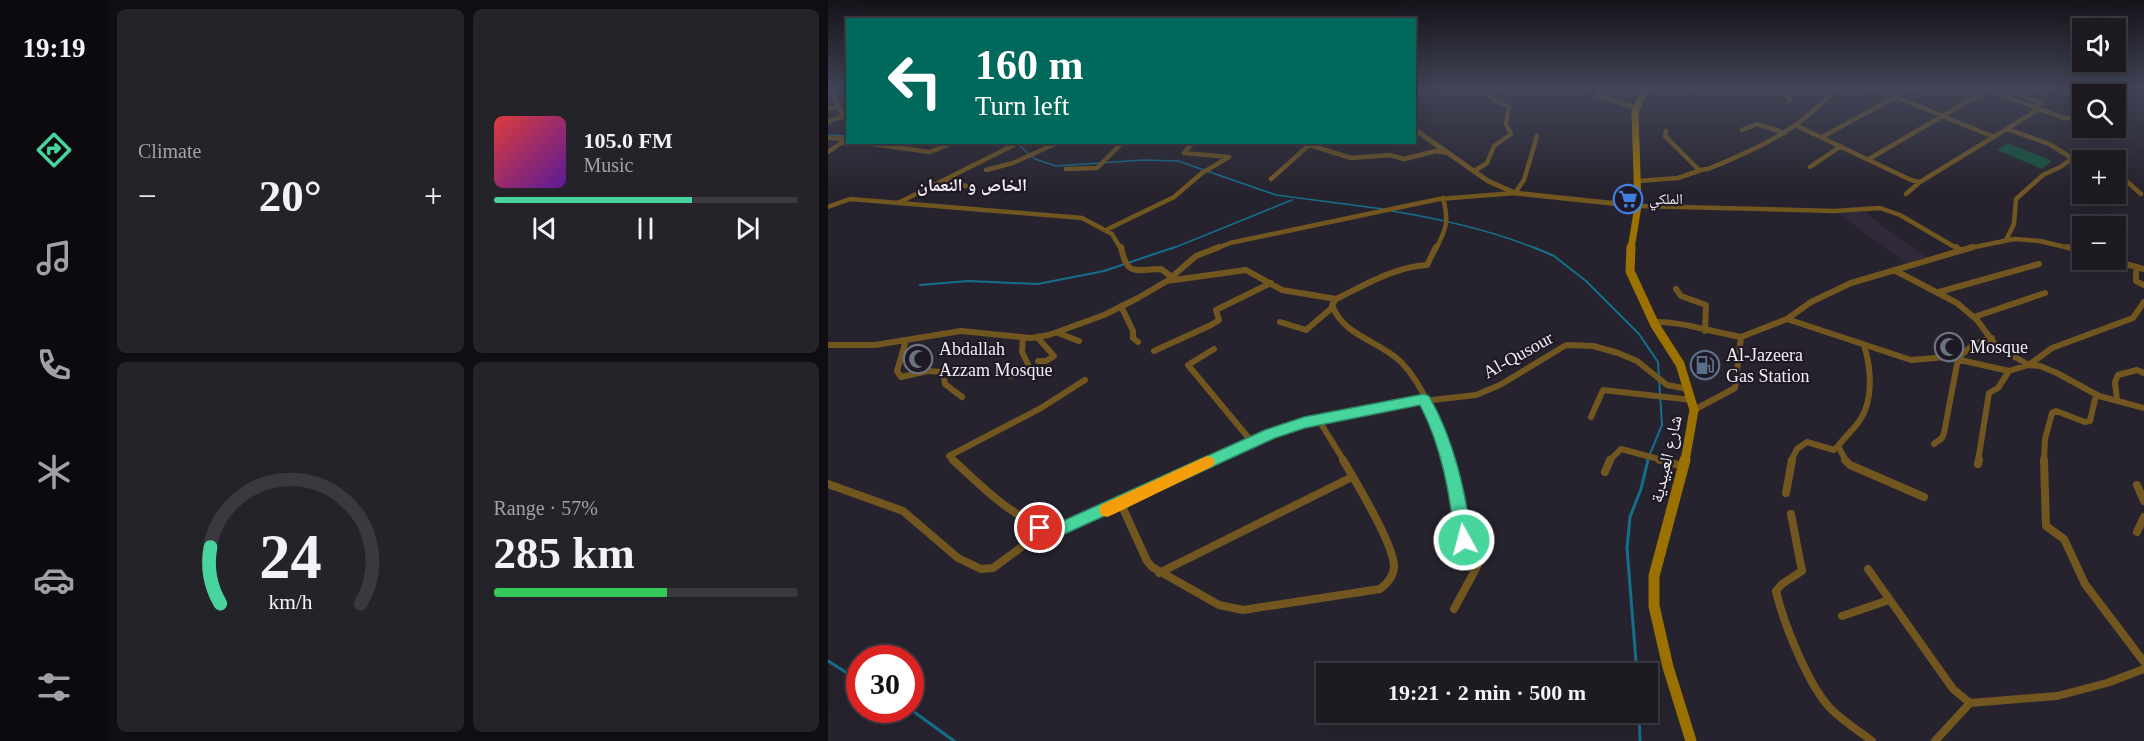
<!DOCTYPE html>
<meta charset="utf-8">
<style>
:root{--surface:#1d1a22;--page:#25232a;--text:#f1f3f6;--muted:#a0a1a5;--line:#3b3840;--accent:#48d49d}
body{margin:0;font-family:"Times New Roman","Noto Naskh Arabic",serif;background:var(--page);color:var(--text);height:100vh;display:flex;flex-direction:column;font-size:22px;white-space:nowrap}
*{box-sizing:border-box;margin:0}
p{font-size:20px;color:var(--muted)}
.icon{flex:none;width:33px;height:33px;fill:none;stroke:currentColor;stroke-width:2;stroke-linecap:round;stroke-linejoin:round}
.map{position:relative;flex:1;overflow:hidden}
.sheet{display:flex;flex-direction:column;gap:9px;padding:9px;background:#100e13;width:720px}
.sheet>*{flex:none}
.guide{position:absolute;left:18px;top:18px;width:570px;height:126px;border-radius:0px;box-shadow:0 6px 24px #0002,0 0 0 2px var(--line);background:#00695c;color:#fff;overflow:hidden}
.controls{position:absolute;left:1244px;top:18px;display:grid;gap:12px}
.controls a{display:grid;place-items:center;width:54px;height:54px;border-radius:0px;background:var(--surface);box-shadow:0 6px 24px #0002,0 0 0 2px var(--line);font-size:30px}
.speed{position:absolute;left:18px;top:645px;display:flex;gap:12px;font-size:30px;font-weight:700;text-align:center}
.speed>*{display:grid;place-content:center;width:78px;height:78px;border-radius:50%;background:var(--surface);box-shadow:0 6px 24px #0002,0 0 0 2px var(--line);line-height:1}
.speed .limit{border:9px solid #d22;background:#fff;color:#111}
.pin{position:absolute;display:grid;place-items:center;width:51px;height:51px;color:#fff;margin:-26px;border:3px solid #fff;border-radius:50%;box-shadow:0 2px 6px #0007}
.me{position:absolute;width:66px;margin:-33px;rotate:353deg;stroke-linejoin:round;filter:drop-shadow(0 0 4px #0008)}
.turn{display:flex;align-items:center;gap:21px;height:126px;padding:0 30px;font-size:27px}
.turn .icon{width:78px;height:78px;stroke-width:2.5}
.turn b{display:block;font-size:42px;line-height:51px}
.big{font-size:45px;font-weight:600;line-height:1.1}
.sheet .tile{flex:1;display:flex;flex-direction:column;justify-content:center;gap:9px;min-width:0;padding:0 21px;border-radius:9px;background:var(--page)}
.sheet .dial{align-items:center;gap:0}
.dial svg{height:156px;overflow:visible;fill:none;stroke:var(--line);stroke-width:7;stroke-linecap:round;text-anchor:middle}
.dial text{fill:var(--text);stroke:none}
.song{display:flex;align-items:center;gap:18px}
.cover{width:72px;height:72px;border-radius:9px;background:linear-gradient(135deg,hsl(0 70% 55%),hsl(270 70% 35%))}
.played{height:6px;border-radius:3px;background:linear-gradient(90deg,var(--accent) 65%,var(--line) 65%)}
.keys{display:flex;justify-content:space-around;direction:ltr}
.heat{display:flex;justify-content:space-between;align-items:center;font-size:33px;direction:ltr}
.charge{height:9px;border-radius:4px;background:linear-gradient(90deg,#34c759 57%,var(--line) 0)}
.sheet .tiles{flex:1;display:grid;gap:9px;grid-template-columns:repeat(2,1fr)}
.trip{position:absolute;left:488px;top:663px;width:342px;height:60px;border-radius:0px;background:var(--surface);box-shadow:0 6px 24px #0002,0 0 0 2px var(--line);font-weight:600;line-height:60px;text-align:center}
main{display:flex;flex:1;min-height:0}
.dock{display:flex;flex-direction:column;width:108px;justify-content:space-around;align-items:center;background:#0c0a0e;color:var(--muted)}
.dock .icon{width:42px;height:42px}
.dock .on{color:var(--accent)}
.dock b{font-size:27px;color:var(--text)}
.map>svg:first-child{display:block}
</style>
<main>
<nav class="dock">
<b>19:19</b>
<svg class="icon on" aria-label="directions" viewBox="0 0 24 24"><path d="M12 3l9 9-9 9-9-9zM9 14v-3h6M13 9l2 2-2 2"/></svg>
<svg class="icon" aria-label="music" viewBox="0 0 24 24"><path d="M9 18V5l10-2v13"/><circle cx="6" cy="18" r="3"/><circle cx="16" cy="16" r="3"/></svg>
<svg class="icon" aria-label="phone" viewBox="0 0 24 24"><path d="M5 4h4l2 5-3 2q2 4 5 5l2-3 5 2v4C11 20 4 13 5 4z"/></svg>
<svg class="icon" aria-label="climate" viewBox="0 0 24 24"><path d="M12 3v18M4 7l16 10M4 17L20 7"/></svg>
<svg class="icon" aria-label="car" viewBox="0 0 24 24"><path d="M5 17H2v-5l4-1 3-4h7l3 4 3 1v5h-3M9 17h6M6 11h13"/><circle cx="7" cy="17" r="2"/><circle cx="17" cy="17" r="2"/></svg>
<svg class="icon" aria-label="filters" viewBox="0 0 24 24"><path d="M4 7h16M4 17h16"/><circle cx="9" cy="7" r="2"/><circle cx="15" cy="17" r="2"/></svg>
</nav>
<section class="sheet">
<div class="tiles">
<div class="tile"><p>Climate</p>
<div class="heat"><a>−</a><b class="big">20°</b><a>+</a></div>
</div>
<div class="tile">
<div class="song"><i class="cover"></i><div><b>105.0 FM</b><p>Music</p></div></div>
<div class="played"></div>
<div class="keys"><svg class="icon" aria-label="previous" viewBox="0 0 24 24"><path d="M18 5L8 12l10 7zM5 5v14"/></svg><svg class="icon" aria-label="pause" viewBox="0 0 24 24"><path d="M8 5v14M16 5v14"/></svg><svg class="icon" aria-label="next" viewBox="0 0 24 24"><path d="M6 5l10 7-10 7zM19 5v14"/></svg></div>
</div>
<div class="tile dial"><svg viewBox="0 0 100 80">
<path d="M14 69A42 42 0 1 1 86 69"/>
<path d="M14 69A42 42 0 0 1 9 40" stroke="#48d49d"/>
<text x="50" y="56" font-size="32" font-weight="700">24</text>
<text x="50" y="72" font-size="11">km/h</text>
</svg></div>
<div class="tile"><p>Range · 57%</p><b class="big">285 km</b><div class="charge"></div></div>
</div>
</section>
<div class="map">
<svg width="1316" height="741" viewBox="0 0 1316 741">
<rect width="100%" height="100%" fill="#27232e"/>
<path fill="#30293a" d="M1036,211L1049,222L1098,257L1078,263L1010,213Z"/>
<path fill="#12553b" d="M1180,143L1224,161L1214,169L1169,150Z"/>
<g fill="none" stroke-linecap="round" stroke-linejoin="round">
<path stroke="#136f8d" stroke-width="1.5" d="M0,135L20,136
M56,142L83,145L119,143
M174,142L191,145L207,159L228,166L315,160L350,161L448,195L555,209
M564,211C613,219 663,230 709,249
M343,249L464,200"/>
<path stroke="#136f8d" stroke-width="2" d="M705,247L726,256L758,281L811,334L830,362L834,425L819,461
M92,285L140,281L210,284L276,271L347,247"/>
<path stroke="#136f8d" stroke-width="3" d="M0,661L32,681
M809,674L799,548L802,517L813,489L820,460
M82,709L126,741
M811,712L812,741"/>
<path stroke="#715620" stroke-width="4.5" d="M0,87L11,107
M762,87L769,90L771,96L809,108
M866,87L872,93
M951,87L962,100
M1044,87L1166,137
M1152,87L1236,118H1245L1252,110V99L1223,87
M1176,96L1186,92L1213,103L1206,107
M0,109L11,107L16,116L0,122
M969,126L1083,180L1092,182L1211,109
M914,130L929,124L957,133
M838,131L837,136L871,170L880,169C929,149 974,129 1009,87
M994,137L1086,87
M0,138L20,139
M29,142L102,152L127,142
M472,142L523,158L562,155L576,159L608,151L620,153
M0,152L13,143L20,142
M1244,158L1260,160
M1041,159L1159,90
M982,167L1013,146
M238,169L269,168L295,142
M158,170L185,163L231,142
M646,171L659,163L666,146L683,134L678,124L681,106L667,101L661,95L669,87
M1287,171L1313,194
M443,179L481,145
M118,180L138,186
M810,181L850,178L873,170
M1078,194L1092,182
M70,203L192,142
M810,206L1006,211L1052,208L1072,215L1130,249
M0,207L22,199L254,218L284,234L293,249
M280,229L346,197L374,173L401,157L356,153L365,142
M1178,240L1186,224L1188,199L1215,175L1234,166L1244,158L1221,144L1179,129
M387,249L402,243L611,199L687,193L696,180L709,136
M608,249C619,227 621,222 615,198
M1137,249L1186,239L1212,241L1245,249"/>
<path stroke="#715620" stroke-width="6" d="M293,247C299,278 308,269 333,269L344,277
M1128,247L1132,250
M1239,247L1254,251
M1283,260L1316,269
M1308,267V281L1316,285
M1066,270L1129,303L1149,320L1169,347L1201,365L1224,348L1305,318L1316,302
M339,281L418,270L454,290L508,299L504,305C516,337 551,340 573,362C598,387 611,429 621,461
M848,289L853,296L878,305L877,331
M1111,292L1211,264
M508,299C537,285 566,267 599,265L608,247
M293,306L305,331V338L310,342
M1146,317L1217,293
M959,319L1083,360L1119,357L1181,371L1200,365L1212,366L1229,373L1271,396L1316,408
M452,322L478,330L505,307
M825,322C853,321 884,332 913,337
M230,333L251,341
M209,337L226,356L218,361H210
M78,340L69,371L73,377L100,371L115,372L117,384L134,397
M0,345H47L133,331L203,338L221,335L276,315L310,298L339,281L368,256L391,247
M386,349L360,365L424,442
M326,351L383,325L391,320L388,310L443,283
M182,376L201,366L194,352L195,337
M1289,400L1287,382L1290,375L1309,370L1316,373
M866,410L907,388L913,337L959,319L983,302L1023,283L1145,247
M763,417L775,390L864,400
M490,419L516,461
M1106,444L1114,438L1116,433L1130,359C1140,347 1149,342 1164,338
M127,461L121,456L213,408L257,380
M382,461L442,434L476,423L552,406L648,395L672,385L738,345L765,346L790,353L809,361L839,385L860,389
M781,461L793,449L838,461
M963,461L969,449L979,442L1006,450L1010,446
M1018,461L1010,446C1017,437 1026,429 1032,420C1046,399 1043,368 1036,345
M1150,461L1161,393L1170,388L1181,371
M1216,461L1217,439L1224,413L1228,411L1257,422L1262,421L1268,395"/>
<path stroke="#715620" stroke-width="8" d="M125,460C157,489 185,520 228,531L385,460
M621,460L630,497L639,552L648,556L651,563L626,609
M832,460L855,466
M1017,460L1022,465L1096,497
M1216,460L1218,526L1236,539L1257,584L1316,662
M1150,464L1151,460
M777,472L782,460
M0,484L75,511L130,558L153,569L165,568L218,529
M1309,485L1316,501
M958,493L964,460
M293,504L319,561L324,567L391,605L415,610L552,589C560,583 566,576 566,566C566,545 527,480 515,460
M963,514L974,571L954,584L948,591C955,622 981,687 1003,709C1015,721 1031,731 1044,741
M1309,532L1316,517
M1040,569L1125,689L1142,703
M331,573L524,477
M1014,616L1061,600
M1107,741L1142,703L1229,696L1279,683L1316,669"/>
<path stroke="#715620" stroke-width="5" d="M586,129L660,181L687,193L810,206"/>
<path stroke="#9b7100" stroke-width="7" d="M803,249L810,206L807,112L818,87"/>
<path stroke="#9b7100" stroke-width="9" d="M803,247L802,271L827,325L852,364L866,410L857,461"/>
<path stroke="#9b7100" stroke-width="11" d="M857,460L826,576V606L840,667L863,741"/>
</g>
<linearGradient id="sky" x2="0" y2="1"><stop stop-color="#151319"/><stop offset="0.46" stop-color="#414557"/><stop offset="1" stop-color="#414557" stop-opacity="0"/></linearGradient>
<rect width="1316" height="191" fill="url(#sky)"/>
<path fill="#48d49d" stroke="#2f8a66" stroke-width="1.5" d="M596,394L601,396C626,440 637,490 644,540L642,546L636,548L630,546L627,540C622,495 614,447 592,405L477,428L447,438L228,538L206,534L204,528L206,523L212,521L228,524L437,430L476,417Z"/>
<path fill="#f59e0b" d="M379,456L385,458L387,462L385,466L284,515L279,517L273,515L271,510L273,505Z"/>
<defs>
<g id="supermarket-ring" transform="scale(1.5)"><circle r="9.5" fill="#1e1924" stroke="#3f7fe0" stroke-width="1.5"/><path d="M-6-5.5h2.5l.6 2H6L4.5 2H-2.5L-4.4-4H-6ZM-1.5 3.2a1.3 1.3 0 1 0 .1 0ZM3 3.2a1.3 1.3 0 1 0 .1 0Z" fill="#3f7fe0"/></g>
<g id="mosque-ring" transform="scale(1.5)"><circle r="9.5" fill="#1e1924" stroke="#6b7280" stroke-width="1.5"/><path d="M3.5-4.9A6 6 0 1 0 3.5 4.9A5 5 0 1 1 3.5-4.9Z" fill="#6b7280"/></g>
<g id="fuel-ring" transform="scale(1.5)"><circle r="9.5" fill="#1e1924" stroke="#5c6f8a" stroke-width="1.5"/><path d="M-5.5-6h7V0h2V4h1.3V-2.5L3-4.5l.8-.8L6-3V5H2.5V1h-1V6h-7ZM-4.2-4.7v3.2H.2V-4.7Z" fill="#5c6f8a"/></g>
</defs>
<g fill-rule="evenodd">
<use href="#supermarket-ring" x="800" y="199"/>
<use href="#mosque-ring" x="1121" y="347"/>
<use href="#mosque-ring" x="90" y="359"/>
<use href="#fuel-ring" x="877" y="365"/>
</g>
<g text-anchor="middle" stroke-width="4.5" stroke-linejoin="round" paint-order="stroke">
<g font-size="15" fill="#f1eef6" stroke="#1e1924" text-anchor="start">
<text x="821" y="204">الملكي</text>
</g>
<g font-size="18" font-weight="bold" fill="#f1eef6" stroke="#1e1924">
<text x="144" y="191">الخاص و النعمان</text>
</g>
<g font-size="18" fill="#f1eef6" stroke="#1e1924" text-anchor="start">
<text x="1142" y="353">Mosque</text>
<text x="111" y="355">Abdallah<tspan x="111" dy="21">Azzam Mosque</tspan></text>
<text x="898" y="361">Al-Jazeera<tspan x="898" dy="21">Gas Station</tspan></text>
</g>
<g font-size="18" fill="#f1eef6" stroke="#1e1924">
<text transform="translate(690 355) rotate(-29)" y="6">Al-Qusour</text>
<text transform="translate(838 459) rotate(-77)" y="6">شارع العبيدية</text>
</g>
</g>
</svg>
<div class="controls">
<a><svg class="icon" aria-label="sound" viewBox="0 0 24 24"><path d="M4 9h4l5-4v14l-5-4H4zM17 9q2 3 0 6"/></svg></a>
<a><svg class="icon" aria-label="search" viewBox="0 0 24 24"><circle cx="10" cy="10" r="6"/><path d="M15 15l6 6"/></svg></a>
<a>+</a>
<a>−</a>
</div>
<div class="speed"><div class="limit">30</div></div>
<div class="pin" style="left:212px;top:528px;background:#d93025"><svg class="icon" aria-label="arrive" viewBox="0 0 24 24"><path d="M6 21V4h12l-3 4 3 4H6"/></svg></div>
<svg class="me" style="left:636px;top:540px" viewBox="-20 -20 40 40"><circle r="17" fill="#48d49d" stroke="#fff" stroke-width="3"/><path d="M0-11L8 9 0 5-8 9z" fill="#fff"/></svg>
<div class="trip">19:21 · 2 min · 500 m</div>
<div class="guide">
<div class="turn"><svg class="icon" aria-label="left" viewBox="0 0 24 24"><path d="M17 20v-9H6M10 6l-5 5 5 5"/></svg><div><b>160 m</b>Turn left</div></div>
</div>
</div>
</main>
